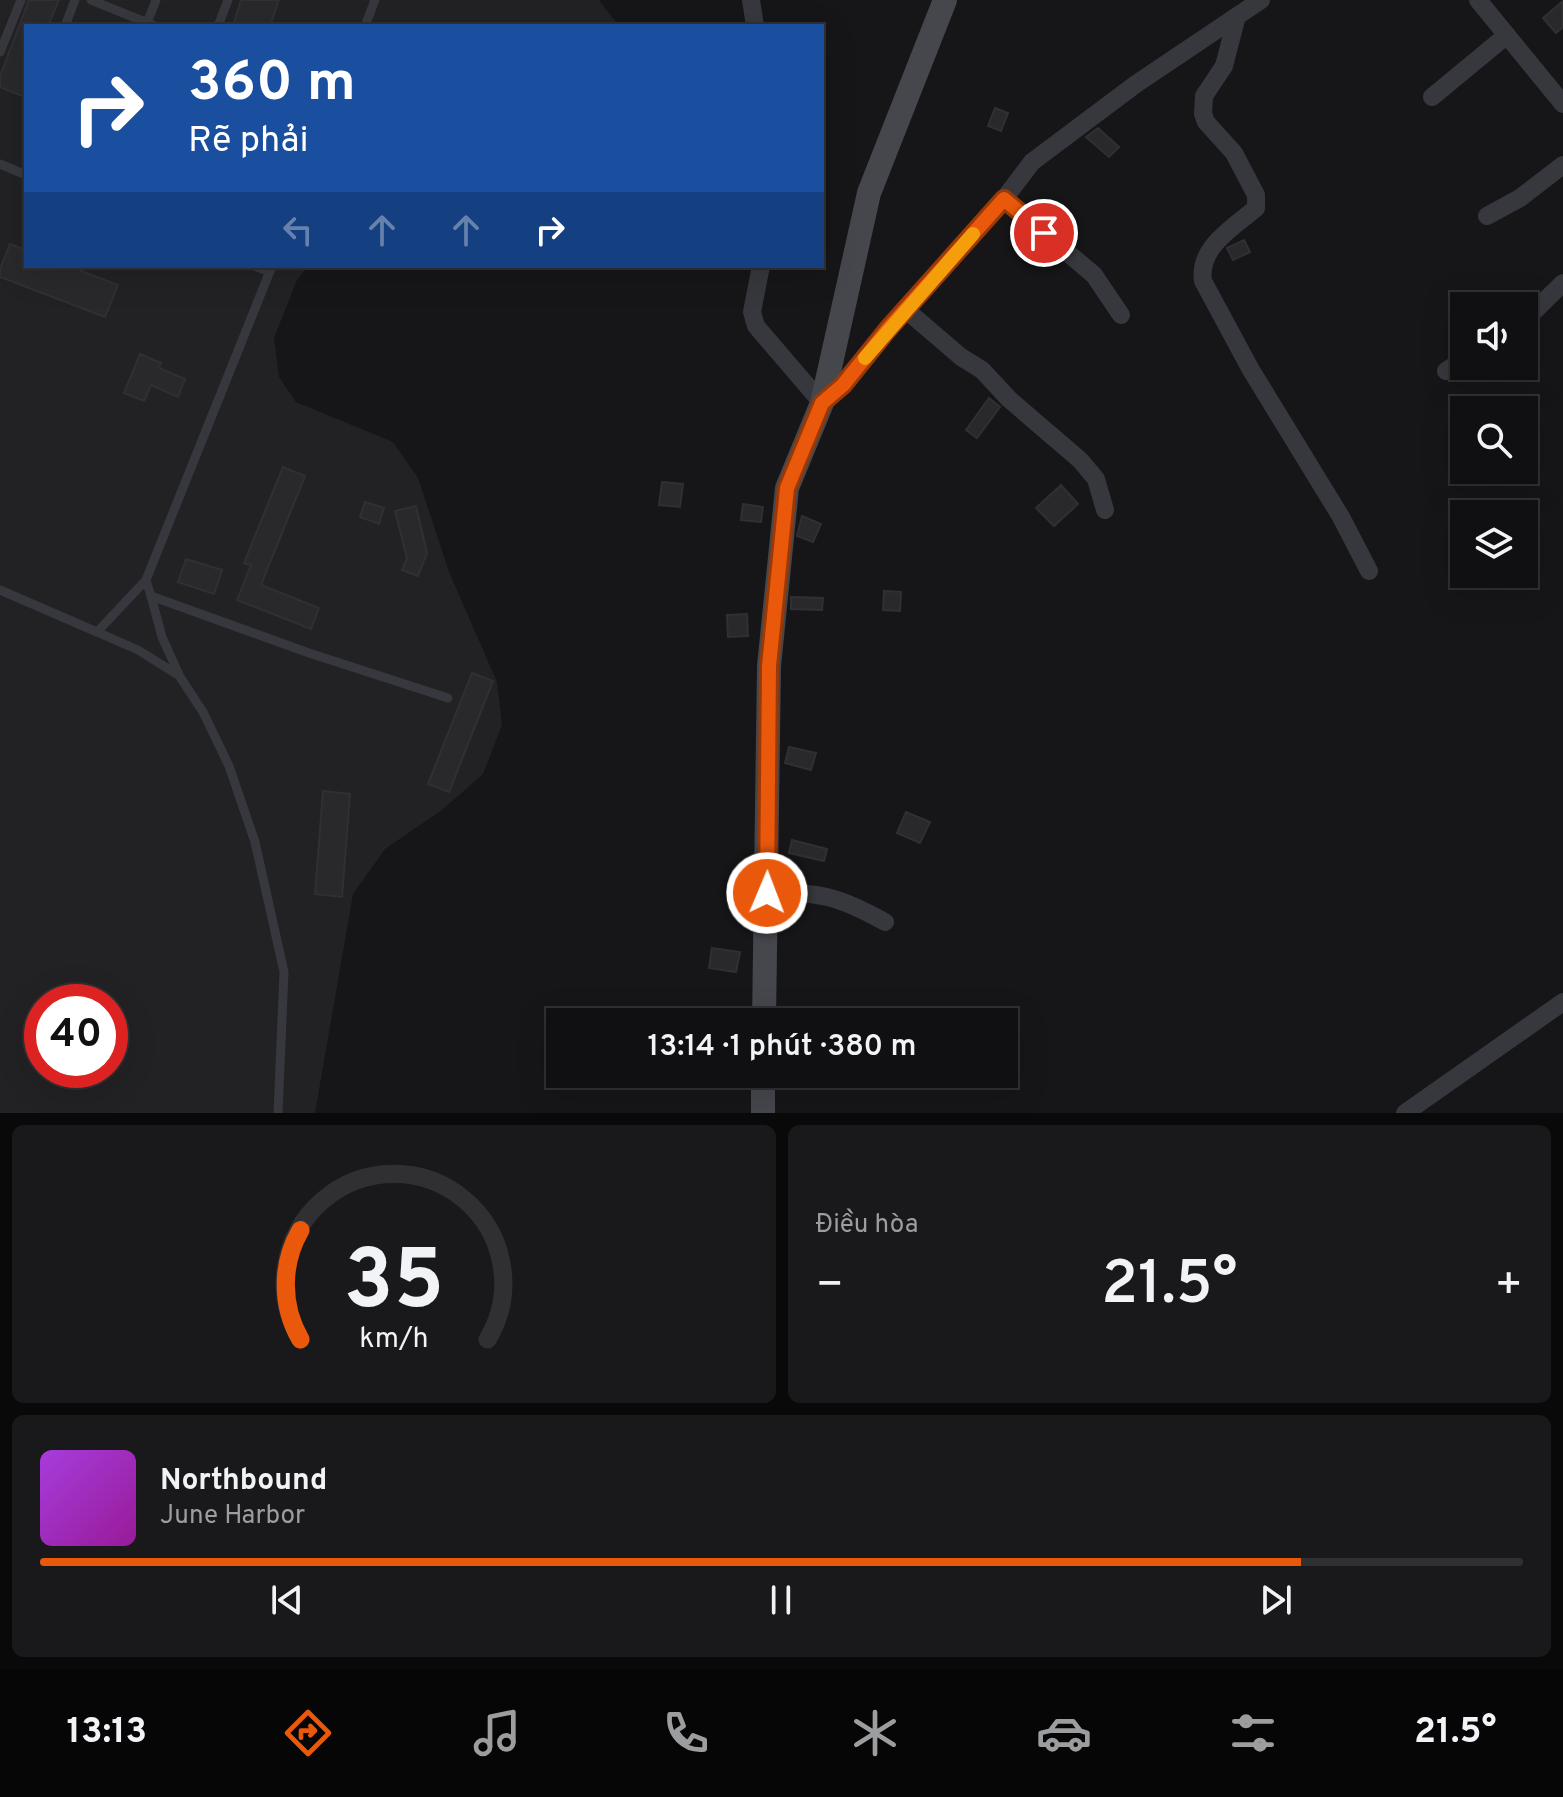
<!DOCTYPE html>
<html lang="vi">
<meta charset="utf-8">
<style>
:root{--surface:#101012;--page:#19191b;--text:#f1f3f6;--muted:#9c9d9f;--line:#303032;--accent:#ea580c}
body{margin:0;font-family:Overpass,sans-serif;background:var(--page);color:var(--text);height:100vh;display:flex;flex-direction:column;font-size:30px;white-space:nowrap}
*{box-sizing:border-box;margin:0}
p{font-size:26px;color:var(--muted)}
.icon{flex:none;width:44px;height:44px;fill:none;stroke:currentColor;stroke-width:2;stroke-linecap:round;stroke-linejoin:round}
.map{position:relative;height:1113px;overflow:hidden}
.drawer{display:flex;flex-direction:column;gap:12px;padding:12px;background:#09090a;flex:1}
.drawer>*{flex:none}
.guide{position:absolute;left:24px;top:24px;width:800px;height:244px;border-radius:0px;box-shadow:0 8px 32px #0002,0 0 0 2px var(--line);background:#1a4fa0;color:#fff;overflow:hidden}
.fabs{position:absolute;left:1450px;top:292px;display:grid;gap:16px}
.fabs a{display:grid;place-items:center;width:88px;height:88px;border-radius:0px;background:var(--surface);box-shadow:0 8px 32px #0002,0 0 0 2px var(--line);font-size:40px}
.speed{position:absolute;left:24px;top:984px;display:flex;gap:16px;font-size:40px;font-weight:700;text-align:center}
.speed>*{display:grid;place-content:center;width:104px;height:104px;border-radius:50%;background:var(--surface);box-shadow:0 8px 32px #0002,0 0 0 2px var(--line);line-height:1}
.speed .limit{border:12px solid #d22;background:#fff;color:#111}
.pin{position:absolute;display:grid;place-items:center;width:68px;height:68px;color:#fff;margin:-34px;border:4px solid #fff;border-radius:50%;box-shadow:0 2px 8px #0007}
.me{position:absolute;width:88px;margin:-44px;rotate:1deg;stroke-linejoin:round;filter:drop-shadow(0 0 6px #0008)}
.turn{display:flex;align-items:center;gap:28px;height:168px;padding:0 32px;font-size:36px}
.turn .icon{width:104px;height:104px;stroke-width:2.5}
.turn b{display:block;font-size:56px;line-height:68px}
.lanes{display:flex;align-items:center;height:76px;padding:0 32px;background:#0003;justify-content:center;gap:40px;direction:ltr}
.lanes .off{opacity:.35}
.big{font-size:60px;font-weight:600;line-height:1.1}
.drawer .widget{flex:1;display:flex;flex-direction:column;justify-content:center;gap:12px;min-width:0;padding:0 28px;border-radius:12px;background:var(--page)}
.drawer .dial{align-items:center;gap:0}
.dial svg{height:208px;overflow:visible;fill:none;stroke:var(--line);stroke-width:7;stroke-linecap:round;text-anchor:middle}
.dial text{fill:var(--text);stroke:none}
.song{display:flex;align-items:center;gap:24px}
.cover{width:96px;height:96px;border-radius:12px;background:linear-gradient(135deg,hsl(280 70% 55%),hsl(300 70% 35%))}
.played{height:8px;border-radius:4px;background:linear-gradient(90deg,var(--accent) 85%,var(--line) 85%)}
.keys{display:flex;justify-content:space-around;direction:ltr}
.heat{display:flex;justify-content:space-between;align-items:center;font-size:44px;direction:ltr}
.drawer .tiles{flex:1;display:grid;gap:12px;grid-template-columns:1fr 1fr}
.widget:last-child{grid-column:span 2}
.trip{position:absolute;left:546px;top:1008px;width:472px;height:80px;border-radius:0px;background:var(--surface);box-shadow:0 8px 32px #0002,0 0 0 2px var(--line);font-weight:600;line-height:80px;text-align:center}
.dock{display:flex;height:128px;justify-content:space-around;align-items:center;background:#060607;color:var(--muted)}
.dock .icon{width:56px;height:56px}
.dock .on{color:var(--accent)}
.dock b{font-size:36px;color:var(--text)}
.map>svg:first-child{display:block}
</style>
<div class="map">
<svg width="1563" height="1113" viewBox="0 0 1563 1113">
<rect width="100%" height="100%" fill="#161618"/>
<path fill="#222225" fill-rule="evenodd" d="M0,0H599L619,26H26V266H308L297,280L274,338L279,377L296,402L393,442L418,478L449,572L497,682L502,725L483,774L442,810L385,849L353,894L315,1113H0ZM42,1002H110V1070H42Z"/>
<path fill="#29292c" stroke="#303034" stroke-width="2" d="M29,0H59L48,26H26V84L22,96L0,87V76Z
M241,0H279L270,26H233Z
M1563,1V27L1556,33L1543,18Z
M995,108L1008,113L1001,131L988,126Z
M1098,128L1119,147L1109,157L1086,137Z
M1244,240L1250,252L1233,260L1227,248Z
M10,244L26,250V266H83L81,271L118,285L105,317L0,277V269Z
M140,354L161,363L159,368L185,379L178,397L151,385L144,401L124,393Z
M989,398L1000,407L977,438L966,430Z
M283,467L305,476L261,585L319,608L311,629L237,600L251,565L244,563Z
M662,482L683,484L680,507L659,505Z
M1061,485L1078,504L1054,526L1036,508Z
M365,502L384,508L379,524L360,517Z
M743,504L763,507L761,522L741,520Z
M416,506L427,553L418,576L402,570L407,558L395,511Z
M802,516L821,524L813,542L797,536Z
M186,559L222,570L214,594L178,582Z
M884,591L901,592L900,611L883,610Z
M791,597L823,598L822,610L791,609Z
M747,614L748,636L728,637L727,615Z
M472,673L493,681L449,792L428,784Z
M789,747L816,753L811,770L785,763Z
M323,791L350,794L342,897L315,894Z
M906,812L930,822L920,843L897,833Z
M792,840L827,849L824,861L789,853Z
M712,948L740,952L736,972L709,968Z"/>
<g fill="none" stroke-linecap="round" stroke-linejoin="round">
<path stroke="#37383d" stroke-width="9" d="M91,0L155,26
M65,26L75,0
M146,26L156,0
M218,26L228,0
M365,26L375,0
M0,52L21,0
M0,164L26,175
M255,266L270,272
M146,580L151,596L309,653L448,698
M0,590L97,632L146,580L272,266
M151,596L162,637L180,677L203,712L229,766L255,842L284,972L278,1113
M97,632L138,650L178,675"/>
<path stroke="#37383d" stroke-width="18" d="M751,0L755,26
M1478,0L1563,104
M1237,16L1224,66L1204,96L1203,114L1206,122L1234,153L1256,195V208C1233,228 1198,247 1203,281L1251,370L1341,517L1369,571
M1432,97L1507,35
M1004,199L1094,275L1121,315
M1487,216L1520,198L1563,165
M761,266L752,312L756,326L822,403L843,385L888,329L1004,199L1032,162L1136,84L1261,0
M905,309L961,357L982,370L1009,399L1080,460L1096,479L1105,510
M1524,321L1563,283
M1446,371L1464,359
M767,893C819,891 840,897 885,922
M1405,1113L1563,1002"/>
<path stroke="#45474d" stroke-width="24" d="M764,1022L769,666L787,488L822,403L869,193L945,0
M763,1113V1074"/>
</g>
<g fill="none" stroke-linecap="round" stroke-linejoin="round">
<g stroke="#983908" stroke-width="20">
<path id="route" d="M767,893L769,666L787,488L822,403L843,385L888,329L1004,199L1044,233"/>
</g>
<use href="#route" stroke="#ea580c" stroke-width="14"/>
<path stroke="#f59e0b" stroke-width="14" d="M865,358L973,234"/>
</g>
</svg>
<div class="fabs">
<a><svg class="icon" aria-label="sound" viewBox="0 0 24 24"><path d="M4 9h4l5-4v14l-5-4H4zM17 9q2 3 0 6"/></svg></a>
<a><svg class="icon" aria-label="search" viewBox="0 0 24 24"><circle cx="10" cy="10" r="6"/><path d="M15 15l6 6"/></svg></a>
<a><svg class="icon" aria-label="layers" viewBox="0 0 24 24"><path d="M12 4l9 5-9 5-9-5zM3 14l9 5 9-5"/></svg></a>
</div>
<div class="speed"><div class="limit">40</div></div>
<div class="pin" style="left:1044px;top:233px;background:#d93025"><svg class="icon" aria-label="arrive" viewBox="0 0 24 24"><path d="M6 21V4h12l-3 4 3 4H6"/></svg></div>
<svg class="me" style="left:767px;top:893px" viewBox="-20 -20 40 40"><circle r="17" fill="#ea580c" stroke="#fff" stroke-width="3"/><path d="M0-11L8 9 0 5-8 9z" fill="#fff"/></svg>
<div class="trip">13:14 · 1 phút · 380 m</div>
<div class="guide">
<div class="turn"><svg class="icon" aria-label="right" viewBox="0 0 24 24"><path d="M7 20v-9h11M14 6l5 5-5 5"/></svg><div><b>360 m</b>Rẽ phải</div></div>
<div class="lanes"><svg class="icon off" aria-label="left" viewBox="0 0 24 24"><path d="M17 20v-9H6M10 6l-5 5 5 5"/></svg><svg class="icon off" aria-label="ahead" viewBox="0 0 24 24"><path d="M12 20V5M6 11l6-6 6 6"/></svg><svg class="icon off" aria-label="ahead" viewBox="0 0 24 24"><path d="M12 20V5M6 11l6-6 6 6"/></svg><svg class="icon" aria-label="right" viewBox="0 0 24 24"><path d="M7 20v-9h11M14 6l5 5-5 5"/></svg></div>
</div>
</div>
<section class="drawer">
<div class="tiles">
<div class="widget dial"><svg viewBox="0 0 100 80">
<path d="M14 69A42 42 0 1 1 86 69"/>
<path d="M14 69A42 42 0 0 1 14 27" stroke="#ea580c"/>
<text x="50" y="56" font-size="32" font-weight="700">35</text>
<text x="50" y="72" font-size="11">km/h</text>
</svg></div>
<div class="widget"><p>Điều hòa</p>
<div class="heat"><a>−</a><b class="big">21.5°</b><a>+</a></div>
</div>
<div class="widget">
<div class="song"><i class="cover"></i><div><b>Northbound</b><p>June Harbor</p></div></div>
<div class="played"></div>
<div class="keys"><svg class="icon" aria-label="previous" viewBox="0 0 24 24"><path d="M18 5L8 12l10 7zM5 5v14"/></svg><svg class="icon" aria-label="pause" viewBox="0 0 24 24"><path d="M8 5v14M16 5v14"/></svg><svg class="icon" aria-label="next" viewBox="0 0 24 24"><path d="M6 5l10 7-10 7zM19 5v14"/></svg></div>
</div>
</div>
</section>
<nav class="dock">
<b>13:13</b>
<svg class="icon on" aria-label="directions" viewBox="0 0 24 24"><path d="M12 3l9 9-9 9-9-9zM9 14v-3h6M13 9l2 2-2 2"/></svg>
<svg class="icon" aria-label="music" viewBox="0 0 24 24"><path d="M9 18V5l10-2v13"/><circle cx="6" cy="18" r="3"/><circle cx="16" cy="16" r="3"/></svg>
<svg class="icon" aria-label="phone" viewBox="0 0 24 24"><path d="M5 4h4l2 5-3 2q2 4 5 5l2-3 5 2v4C11 20 4 13 5 4z"/></svg>
<svg class="icon" aria-label="climate" viewBox="0 0 24 24"><path d="M12 3v18M4 7l16 10M4 17L20 7"/></svg>
<svg class="icon" aria-label="car" viewBox="0 0 24 24"><path d="M5 17H2v-5l4-1 3-4h7l3 4 3 1v5h-3M9 17h6M6 11h13"/><circle cx="7" cy="17" r="2"/><circle cx="17" cy="17" r="2"/></svg>
<svg class="icon" aria-label="filters" viewBox="0 0 24 24"><path d="M4 7h16M4 17h16"/><circle cx="9" cy="7" r="2"/><circle cx="15" cy="17" r="2"/></svg>
<b>21.5°</b>
</nav>
